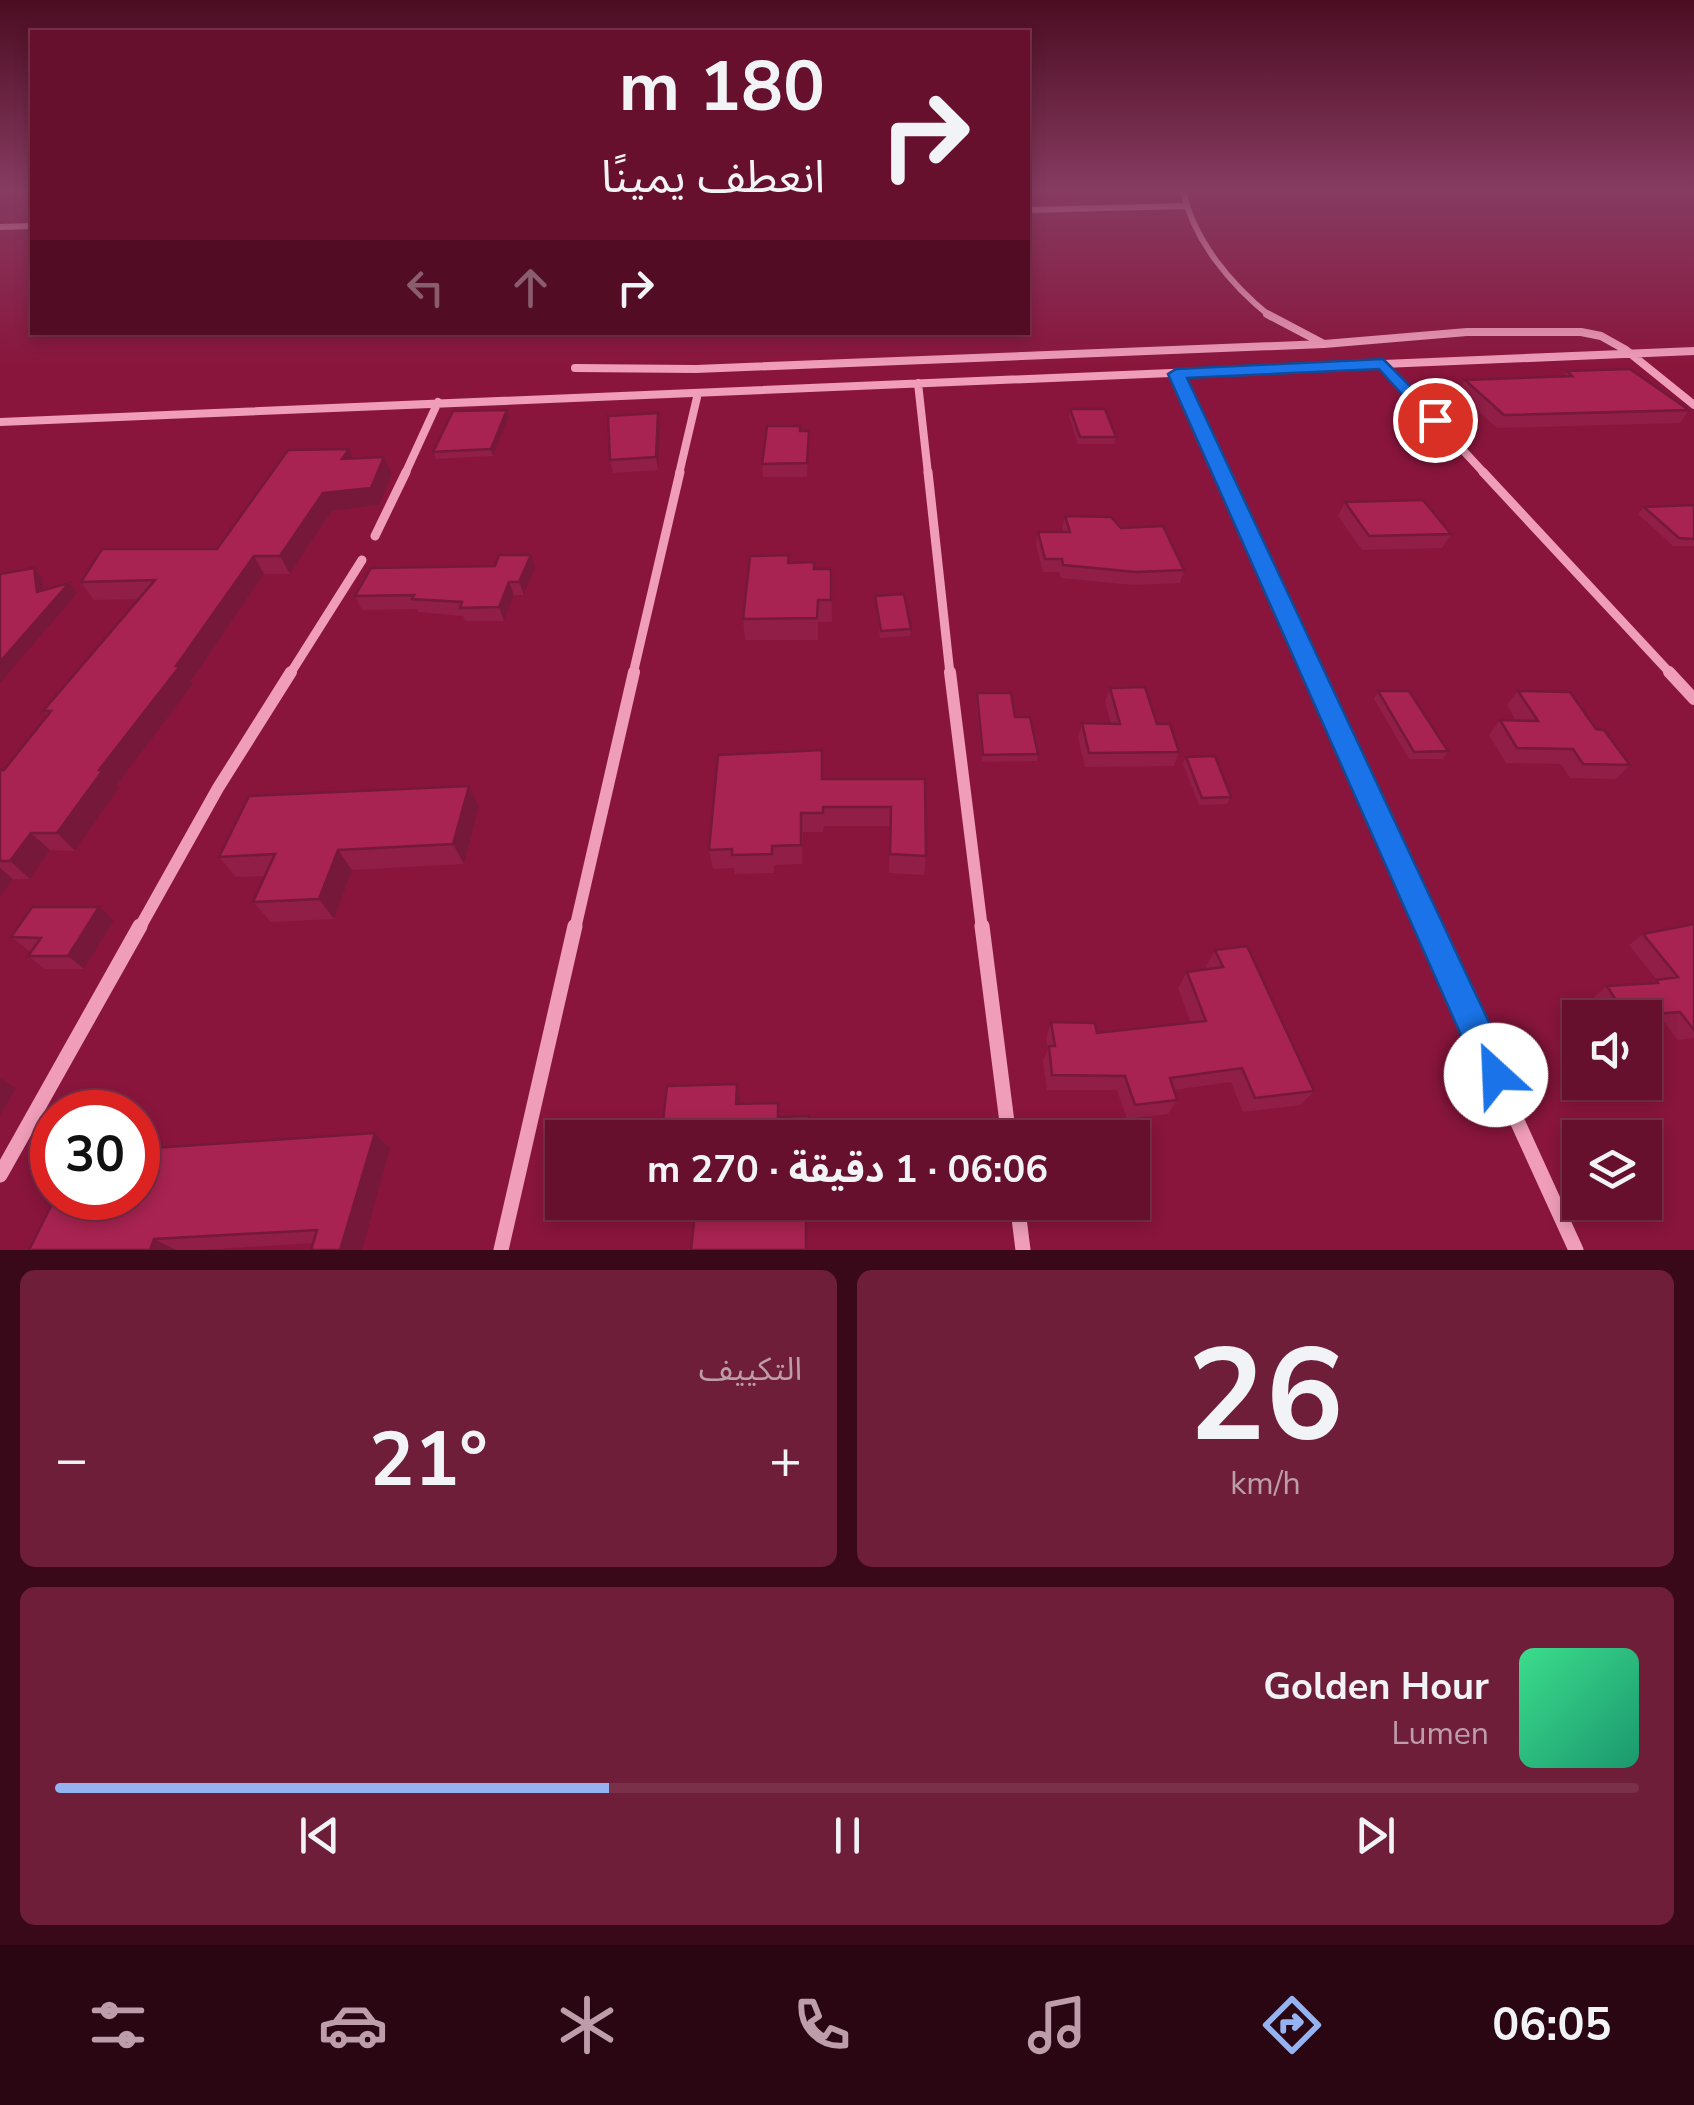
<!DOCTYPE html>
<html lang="ar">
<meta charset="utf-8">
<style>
:root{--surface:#67102d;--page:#6f1e39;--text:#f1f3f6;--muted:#bd9daa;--line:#7a3049;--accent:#95b2f1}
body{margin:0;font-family:"Nunito Sans","Noto Sans Arabic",sans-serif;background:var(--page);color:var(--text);direction:rtl;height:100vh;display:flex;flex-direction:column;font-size:38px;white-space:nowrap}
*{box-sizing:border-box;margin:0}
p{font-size:32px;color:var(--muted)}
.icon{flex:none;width:55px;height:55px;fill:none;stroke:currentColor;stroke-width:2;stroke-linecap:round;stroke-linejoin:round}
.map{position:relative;height:1250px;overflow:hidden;direction:ltr}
.details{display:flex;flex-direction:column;gap:20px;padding:20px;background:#390919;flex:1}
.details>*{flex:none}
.banner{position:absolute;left:30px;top:30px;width:1000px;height:305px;border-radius:0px;box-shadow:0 5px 15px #0003,0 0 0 2px var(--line);direction:rtl;background:#67102d;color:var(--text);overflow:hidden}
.fabs{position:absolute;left:1562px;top:1000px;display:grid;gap:20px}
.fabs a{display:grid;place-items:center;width:100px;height:100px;border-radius:0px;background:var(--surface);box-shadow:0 5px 15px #0003,0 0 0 2px var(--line);font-size:50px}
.speed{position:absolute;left:30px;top:1090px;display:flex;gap:20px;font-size:50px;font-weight:700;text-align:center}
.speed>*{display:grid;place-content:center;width:130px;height:130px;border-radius:50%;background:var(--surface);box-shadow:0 5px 15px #0003,0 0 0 2px var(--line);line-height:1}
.speed .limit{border:15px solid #d22;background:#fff;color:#111}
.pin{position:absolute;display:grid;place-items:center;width:85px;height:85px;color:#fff;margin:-42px;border:5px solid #fff;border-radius:50%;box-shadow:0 2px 10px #0007}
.me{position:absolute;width:110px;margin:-55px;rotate:335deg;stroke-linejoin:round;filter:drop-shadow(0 0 8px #0008)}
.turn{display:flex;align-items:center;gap:35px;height:210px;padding:0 40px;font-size:45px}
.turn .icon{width:130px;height:130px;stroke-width:2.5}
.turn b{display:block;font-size:70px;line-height:85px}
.lanes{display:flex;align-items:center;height:95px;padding:0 40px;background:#0003;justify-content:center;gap:50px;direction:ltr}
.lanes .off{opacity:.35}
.big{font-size:75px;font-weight:700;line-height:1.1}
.details .tile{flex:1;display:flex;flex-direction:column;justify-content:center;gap:15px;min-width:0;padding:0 35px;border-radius:15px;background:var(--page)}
.details .dial{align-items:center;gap:0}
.dial b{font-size:130px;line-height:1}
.song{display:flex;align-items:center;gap:30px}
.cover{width:120px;height:120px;border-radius:15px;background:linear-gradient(135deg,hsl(150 70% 55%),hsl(160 70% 35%))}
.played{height:10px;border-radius:5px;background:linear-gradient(90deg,var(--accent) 35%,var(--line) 35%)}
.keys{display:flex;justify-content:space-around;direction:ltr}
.heat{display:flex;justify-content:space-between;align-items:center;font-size:55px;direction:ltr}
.details .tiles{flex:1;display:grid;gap:20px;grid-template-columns:1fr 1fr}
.tile:last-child{grid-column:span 2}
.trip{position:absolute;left:545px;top:1120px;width:605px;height:100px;border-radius:0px;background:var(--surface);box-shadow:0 5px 15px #0003,0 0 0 2px var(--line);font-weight:700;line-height:100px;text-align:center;direction:rtl}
.dock{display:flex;height:160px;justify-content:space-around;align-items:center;background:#290612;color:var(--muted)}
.dock .icon{width:70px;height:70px}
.dock .current{color:var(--accent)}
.dock b{font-size:45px;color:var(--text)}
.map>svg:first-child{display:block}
</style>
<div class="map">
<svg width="1694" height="1250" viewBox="0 0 1694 1250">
<rect width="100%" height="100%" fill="#89153c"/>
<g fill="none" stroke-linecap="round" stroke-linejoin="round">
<path stroke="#ef9db9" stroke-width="6" d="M1183,191C1194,241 1231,285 1271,317
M1028,210L1186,206
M0,227L32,226"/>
<path stroke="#ef9db9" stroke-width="8" d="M1267,314L1324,344L1467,332H1581L1601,336L1626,350L1694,405
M1383,364L1485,474
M575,368L696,369L1324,344
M1176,374L1222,474
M918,383L928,474
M0,422L1694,351
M405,474L438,402
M679,474L698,393"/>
<path stroke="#ef9db9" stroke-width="9" d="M928,472L950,674
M1221,472L1313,674
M1483,472L1671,674
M375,536L406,472
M290,674L362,560
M633,674L680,472"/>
<path stroke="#ef9db9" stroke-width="12" d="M950,672L982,929
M1312,672L1429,929
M1669,672L1694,699
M139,929L218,788L291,672
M575,929L634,672"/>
<path stroke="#ef9db9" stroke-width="15" d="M982,926L1009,1138
M1428,926L1576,1250
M0,1175L140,926
M1017,1202L1023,1250
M501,1250L575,926"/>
</g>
<path fill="#901e46" d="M1567,371L1689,410L1680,423L1497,428L1458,393L1465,380L1564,376Z
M1070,409L1116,437L1114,444H1078L1069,416Z
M507,410L509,417L493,456L436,459L433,452Z
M658,413L660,425L658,470L613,473L610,460Z
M800,431H809L807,477H763L762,464Z
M384,457L392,474L379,505L332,511L290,574H264L191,681L193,684L117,785L119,788L75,851L50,850L30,879H13L0,897V770H4L47,716L43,711L139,599L94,600L81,582L217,549L353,459Z
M1345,502L1451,534L1442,548L1362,550L1338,516Z
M1694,505V546H1673L1638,514L1644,507Z
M1065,516L1121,528L1184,570L1180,583L1132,585L1061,578L1059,572H1043L1036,545L1038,532H1063L1062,528Z
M789,563L814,569H831L832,622H818V640H745L743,619Z
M535,568L524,595H514L504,621H465L463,616L418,612L417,609L362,610L355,596Z
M875,596L911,629L910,636L880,638Z
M1110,688L1157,724L1179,752L1174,766L1085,767L1078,738L1082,723L1111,724L1105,702Z
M1378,691L1448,751L1443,759H1409L1374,699Z
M1518,691L1596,729L1630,765L1616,779L1570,778L1561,764L1506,763L1489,735L1500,720L1516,721L1507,705Z
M977,693L1015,717L1038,754L1037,761L982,762L976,700Z
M1186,757L1231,797L1227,804L1199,805L1183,764Z
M823,779H925L926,856L924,875L889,873L890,826H824L823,832H803L802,864L774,865V873L735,874L734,868L713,869L709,850Z
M479,807L464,864L352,870L334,919L271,922L253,902L265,876L236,877L219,857Z
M114,921L84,969H45L28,956L32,950H28L11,937Z
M1694,924V1038L1678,1040L1665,1023L1645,1024V1018H1607L1594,997L1607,986L1650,984L1657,980L1629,945L1643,934Z
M1215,950L1314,1091L1301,1105L1243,1112L1231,1082L1174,1090L1177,1100L1168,1114L1127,1119L1117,1090H1047L1043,1061L1048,1049L1046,1038L1051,1022L1097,1033L1191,1023L1178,988L1187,972L1207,969L1206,966Z
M375,1133L390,1148L313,1243L202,1250H29Z
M696,1202H811V1218H807Z"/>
<path fill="#761839" d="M507,410L509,417L493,456L491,449Z
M658,413L660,425L658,470L656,457Z
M349,449L356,466L342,459Z
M384,457L392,474L379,505L332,511L290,574L280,556L323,493Z
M531,555L535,568L524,595L519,582Z
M254,556L264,574L191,681L193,684L117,785L119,788L75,851L57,833L99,770L176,666Z
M34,568L42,578L45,602L37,592Z
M509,582L514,595L504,621L499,607Z
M69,583L77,593L0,683V662Z
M469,786L479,807L464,864L453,844Z
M31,833L50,850L30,879L10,861Z
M338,850L352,870L334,919L319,899Z
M0,868L13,879L0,897Z
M99,907L114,921L84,969L68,956Z
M0,1078L16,1088L0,1115Z
M737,1084L740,1099L739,1118L736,1104Z
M375,1133L390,1148L362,1250H340Z
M154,1239L176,1250H150Z"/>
<path fill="#a82351" stroke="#761839" stroke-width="2.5" d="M1630,369L1689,410L1504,415L1465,380L1572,376L1567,371Z
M1070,409H1105L1116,437H1080Z
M507,410L491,449L433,452L453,411Z
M658,413L656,457L610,460L608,416Z
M767,426H800V431H809L807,463L762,464Z
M349,449L342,459L384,457L371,488L323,493L280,556H254L176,666H180L99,770H103L57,833H31L10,861H0V770H4L51,711H43L155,580L81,582L102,549H217L288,450Z
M1423,500L1451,534L1369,536L1345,502Z
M1694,505V539L1679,538L1644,507Z
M1065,516L1111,517L1121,528L1163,526L1184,570L1136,572L1063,565L1062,559H1045L1038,532H1070Z
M499,555H531L519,582H509L499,607L460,608L462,602L412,599L414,595L355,596L371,568L495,566Z
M789,555L788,563L814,562V569H831V600H818L817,618L743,619L750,556Z
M34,568L37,592L69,583L0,662V574Z
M904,594L911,629L881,631L875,596Z
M1145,687L1157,724H1170L1179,752L1089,753L1082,723L1120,724L1110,688Z
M1378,691H1409L1448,751L1414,752Z
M1518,691L1570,692L1596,729L1604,730L1630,765L1583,764L1573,749L1517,748L1500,720L1538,721Z
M977,693H1011L1015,717H1030L1038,754L983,755Z
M822,750V779H925L926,856L890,854L891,807H823V813H801V845L772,846V854L732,855V849L709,850L718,755Z
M1215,756L1231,797L1202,798L1186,757Z
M469,786L453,844L338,850L319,899L253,902L275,854L219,857L249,796Z
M32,907H99L68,956H28L41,938L11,937Z
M1694,924V1030L1680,1012L1626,1016L1607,986L1658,983L1656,980L1678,977L1643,934Z
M1247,946L1314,1091L1255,1098L1242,1068L1170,1078L1177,1100L1135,1105L1125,1076L1052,1075L1049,1046H1055L1051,1022L1095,1023L1097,1033L1206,1021L1187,972L1223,967L1215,950Z
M737,1084L736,1104L778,1103V1117L809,1116V1131L950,1125L951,1138H661L667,1086Z
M375,1133L340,1250H311L317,1230L154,1239L150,1250H29L55,1198H138V1149Z
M696,1202H810V1207H806V1250H691Z"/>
<linearGradient id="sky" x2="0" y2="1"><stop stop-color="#4b0c21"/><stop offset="0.52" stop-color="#863b61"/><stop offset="1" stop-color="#863b61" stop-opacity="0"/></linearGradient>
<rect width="1694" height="366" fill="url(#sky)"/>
<path fill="#1a73e8" stroke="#114b97" stroke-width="2.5" d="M1383,359L1441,417V424H1429L1379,369L1187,378L1508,1063L1513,1075L1508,1087L1496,1092L1484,1087L1168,374L1176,369Z"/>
</svg>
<div class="fabs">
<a><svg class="icon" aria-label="sound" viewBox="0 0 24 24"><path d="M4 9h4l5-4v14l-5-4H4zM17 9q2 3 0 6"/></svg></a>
<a><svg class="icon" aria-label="layers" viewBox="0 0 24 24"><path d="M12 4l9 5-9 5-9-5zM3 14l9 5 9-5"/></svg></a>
</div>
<div class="speed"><div class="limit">30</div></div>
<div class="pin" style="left:1435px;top:420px;background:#d93025"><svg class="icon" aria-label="arrive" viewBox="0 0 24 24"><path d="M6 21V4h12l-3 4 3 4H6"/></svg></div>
<svg class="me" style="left:1496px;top:1075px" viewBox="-20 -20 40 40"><circle r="19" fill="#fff"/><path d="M0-13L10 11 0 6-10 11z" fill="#1a73e8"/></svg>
<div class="trip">06:06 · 1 دقيقة · 270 m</div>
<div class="banner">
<div class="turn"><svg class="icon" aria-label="right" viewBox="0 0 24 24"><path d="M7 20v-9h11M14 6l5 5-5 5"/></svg><div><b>180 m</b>انعطف يمينًا</div></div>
<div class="lanes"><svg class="icon off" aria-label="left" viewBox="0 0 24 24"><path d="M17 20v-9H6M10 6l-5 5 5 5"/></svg><svg class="icon off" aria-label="ahead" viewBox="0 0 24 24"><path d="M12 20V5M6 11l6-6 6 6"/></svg><svg class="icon" aria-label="right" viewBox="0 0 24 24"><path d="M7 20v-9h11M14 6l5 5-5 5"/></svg></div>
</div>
</div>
<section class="details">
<div class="tiles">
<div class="tile dial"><b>26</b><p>km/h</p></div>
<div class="tile"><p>التكييف</p>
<div class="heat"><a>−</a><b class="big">21°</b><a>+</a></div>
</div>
<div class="tile">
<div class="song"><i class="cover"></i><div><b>Golden Hour</b><p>Lumen</p></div></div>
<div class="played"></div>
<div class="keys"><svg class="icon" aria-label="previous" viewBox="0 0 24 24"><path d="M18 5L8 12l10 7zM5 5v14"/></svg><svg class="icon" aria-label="pause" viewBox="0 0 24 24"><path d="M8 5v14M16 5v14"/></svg><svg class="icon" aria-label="next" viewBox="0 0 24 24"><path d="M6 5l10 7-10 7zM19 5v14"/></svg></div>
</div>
</div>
</section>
<nav class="dock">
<b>06:05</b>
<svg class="icon current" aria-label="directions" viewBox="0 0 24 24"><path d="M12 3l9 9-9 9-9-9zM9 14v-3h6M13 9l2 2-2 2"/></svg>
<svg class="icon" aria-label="music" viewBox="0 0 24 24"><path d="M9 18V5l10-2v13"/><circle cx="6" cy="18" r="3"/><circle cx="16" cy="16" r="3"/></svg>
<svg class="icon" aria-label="phone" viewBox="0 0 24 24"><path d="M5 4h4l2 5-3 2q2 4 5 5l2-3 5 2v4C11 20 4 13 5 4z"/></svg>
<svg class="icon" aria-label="climate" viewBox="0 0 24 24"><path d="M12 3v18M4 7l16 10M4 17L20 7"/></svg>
<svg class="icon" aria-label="car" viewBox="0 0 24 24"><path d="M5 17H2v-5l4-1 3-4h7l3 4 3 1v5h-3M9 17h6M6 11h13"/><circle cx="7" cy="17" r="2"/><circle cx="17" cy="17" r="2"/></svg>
<svg class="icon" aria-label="filters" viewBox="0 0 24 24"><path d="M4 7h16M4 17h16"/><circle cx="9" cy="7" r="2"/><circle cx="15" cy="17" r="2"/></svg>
</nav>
